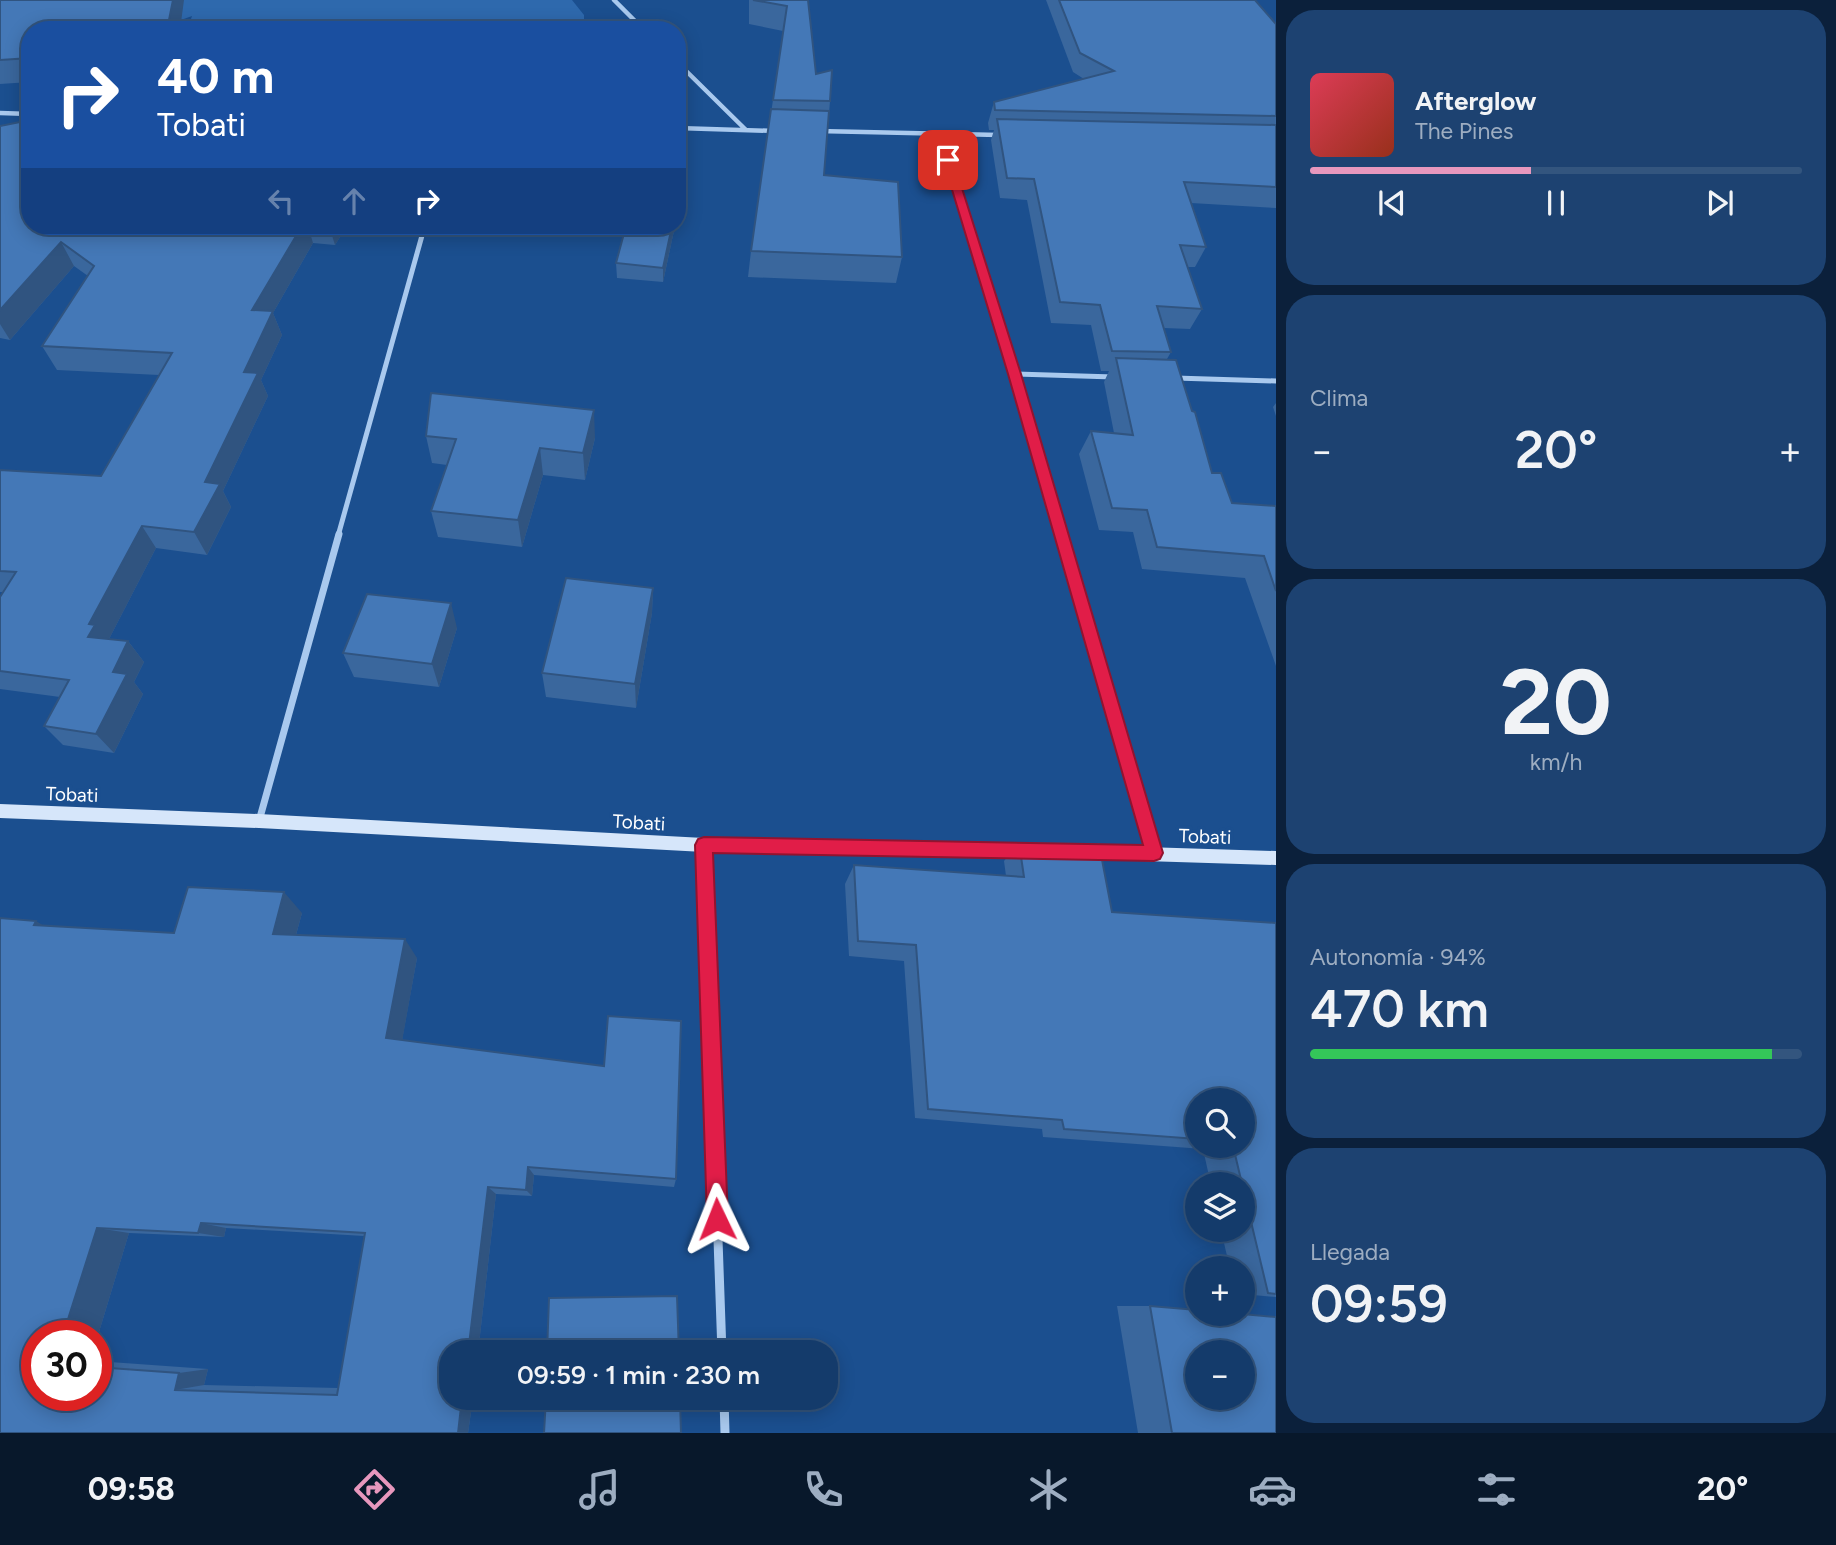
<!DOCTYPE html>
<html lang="es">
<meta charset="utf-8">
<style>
:root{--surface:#143b6b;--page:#1d4271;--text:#f1f3f6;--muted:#9dadc1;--line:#33557e;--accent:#e797bd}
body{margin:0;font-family:Figtree,sans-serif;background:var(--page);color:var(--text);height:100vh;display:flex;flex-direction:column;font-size:26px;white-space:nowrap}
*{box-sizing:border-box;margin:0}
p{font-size:23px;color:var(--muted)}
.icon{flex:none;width:38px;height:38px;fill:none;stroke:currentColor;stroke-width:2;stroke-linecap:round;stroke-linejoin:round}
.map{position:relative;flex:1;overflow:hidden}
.side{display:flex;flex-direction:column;gap:10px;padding:10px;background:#0b203b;width:560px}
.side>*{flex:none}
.banner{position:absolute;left:21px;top:21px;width:665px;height:214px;border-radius:28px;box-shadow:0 4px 18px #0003,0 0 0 2px var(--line);background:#1a4fa0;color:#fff;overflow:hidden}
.buttons{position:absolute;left:1185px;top:1088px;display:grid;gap:14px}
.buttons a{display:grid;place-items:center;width:70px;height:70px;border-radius:50%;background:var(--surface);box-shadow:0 4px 18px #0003,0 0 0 2px var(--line);font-size:35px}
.speed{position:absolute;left:21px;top:1320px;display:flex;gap:14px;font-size:35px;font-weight:700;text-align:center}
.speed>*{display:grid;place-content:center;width:91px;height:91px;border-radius:50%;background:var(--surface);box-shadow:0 4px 18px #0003,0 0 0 2px var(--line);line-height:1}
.speed .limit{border:10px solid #d22;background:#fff;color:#111}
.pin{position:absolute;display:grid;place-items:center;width:60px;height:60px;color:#fff;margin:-30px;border-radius:14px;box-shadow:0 4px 10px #0006}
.me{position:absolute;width:77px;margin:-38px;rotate:358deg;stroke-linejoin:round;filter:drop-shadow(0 0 5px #0008)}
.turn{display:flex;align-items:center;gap:24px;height:147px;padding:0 21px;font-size:32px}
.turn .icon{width:91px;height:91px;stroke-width:2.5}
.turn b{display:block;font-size:49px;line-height:60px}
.lanes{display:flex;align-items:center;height:66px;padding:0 21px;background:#0003;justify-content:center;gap:35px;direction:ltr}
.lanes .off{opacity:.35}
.big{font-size:52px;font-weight:600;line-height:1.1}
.side .tile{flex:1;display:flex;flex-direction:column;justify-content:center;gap:10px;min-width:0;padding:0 24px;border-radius:28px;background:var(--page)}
.side .dial{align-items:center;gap:0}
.dial b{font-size:91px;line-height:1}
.song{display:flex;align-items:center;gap:21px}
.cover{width:84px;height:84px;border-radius:10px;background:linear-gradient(135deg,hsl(350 70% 55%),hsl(10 70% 35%))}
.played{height:7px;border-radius:4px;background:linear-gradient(90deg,var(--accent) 45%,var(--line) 45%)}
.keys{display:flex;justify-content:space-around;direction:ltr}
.heat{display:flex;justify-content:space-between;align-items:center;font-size:38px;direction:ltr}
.charge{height:10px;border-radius:5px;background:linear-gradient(90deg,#34c759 94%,var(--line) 0)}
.trip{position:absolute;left:439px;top:1340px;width:399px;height:70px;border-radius:28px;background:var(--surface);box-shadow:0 4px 18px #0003,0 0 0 2px var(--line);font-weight:600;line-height:70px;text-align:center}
.dock{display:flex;height:112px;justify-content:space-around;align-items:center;background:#08182b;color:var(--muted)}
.dock .icon{width:49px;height:49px}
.dock .current{color:var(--accent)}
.dock b{font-size:32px;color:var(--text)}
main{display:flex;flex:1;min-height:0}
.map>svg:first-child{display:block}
</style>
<main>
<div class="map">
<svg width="1276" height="1433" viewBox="0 0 1276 1433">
<rect width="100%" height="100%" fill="#1b4f8f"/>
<path fill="#2e69ad" d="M77,0H572L584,15V27L579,30H247L248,27L222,26L217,22L202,26L190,22L192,16L170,24Z"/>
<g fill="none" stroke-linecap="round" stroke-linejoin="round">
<path stroke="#a9c9ee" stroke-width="4.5" d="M614,0L644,30
M677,62L746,130
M0,113L30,114
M677,128L775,131
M818,131L999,135
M940,134L971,234
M423,234L425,226"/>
<path stroke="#a9c9ee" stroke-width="5" d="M970,232L1061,536
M1014,374L1114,377
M1175,378L1276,381
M338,536L423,232"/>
<path stroke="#a9c9ee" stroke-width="7" d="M1061,534L1154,853
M259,821L339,534
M704,845L707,927"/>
<path stroke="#a9c9ee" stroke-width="9" d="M707,926L722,1353
M724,1398L725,1433"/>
<path fill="#d6e6fa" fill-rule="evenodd" d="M0,804L259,814L704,838L1030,844L1035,846L1038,851L1035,856L1030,858L704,852L259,828L0,818Z
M1081,845L1276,851V865L1081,859L1076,857L1073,852L1076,847Z"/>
</g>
<path fill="#3a679d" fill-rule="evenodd" d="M0,0L30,30V82L0,84Z
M749,0H808L816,74L830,101L824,175L902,257L896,283L748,277L751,251L783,31L749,24Z
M1046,0H1255L1276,24V208L1191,203L1206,247L1195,267H1187L1202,309L1190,329L1164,328L1171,352L1167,359L1192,411L1212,473L1232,503L1276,506V666L1245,578L1142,569L1133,532L1099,530L1079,454L1091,431L1114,433L1104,382L1109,371H1101L1091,325L1051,323L1027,200L1000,198L991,140L994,130H989L988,123L994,102L1084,79L1073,72Z
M0,126L30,226H347L335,245L313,243L273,313L282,335L261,380L268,396L223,491L231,507L207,555L156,548L109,639L128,641L144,662L134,682L143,694L114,753L63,745L44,726L60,697L0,689V597L3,592H0V470L101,476L159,375L57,370L42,346L88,276L74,266L10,340L0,338Z
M621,226H675L663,282L617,278L616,263L625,232H621Z
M1276,403V416L1273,407Z
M426,436L595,438L585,480L543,475L522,547L438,537L431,511L447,465L432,463Z
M653,588L652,613L636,708L546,697L542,673Z
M457,628L439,687L354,677L343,653Z
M1019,843L1112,912L1276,923V1297L1242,1294V1269H1230L1221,1230H1242V1185H1211L1203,1149L1043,1137L1042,1129L915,1118L904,961L849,956L845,884L854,865L1006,876L1004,861ZM1197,1101L1242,1146H1197Z
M302,913L296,935L417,958L402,1040L676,1179L674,1187L534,1175L532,1196L496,1194L478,1353H452V1398H473L468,1433H0L44,926L174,933ZM226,1228L364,1236L338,1388L204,1385L208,1369L96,1361V1395H37V1335H96V1342L129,1233L224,1237Z
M1117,1306H1150L1276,1433H1138Z"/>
<path fill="#305480" d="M173,0H184L180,30H167Z
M686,167L685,181L677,216V204Z
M302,226H308L313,243L273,313L282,335L261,380L268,396L223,491L231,507L207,555L194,532L205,482L244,372L252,310Z
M329,226H347L335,245Z
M672,226H675L663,282V268Z
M61,242L74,266L10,340L0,324V310Z
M594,410L595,438L585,480L583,453Z
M540,448L543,475L522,547L518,520Z
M142,526L156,548L108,641L88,637L89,624Z
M653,588L652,613L636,708L635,684Z
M451,603L457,628L439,687L432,664Z
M128,641L144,662L134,682L143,694L114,753L96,734L113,672Z
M284,892L302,913L291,953L273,934Z
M36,921L67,940L34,925Z
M405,939L417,958L400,1053L386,1038Z
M528,1167L534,1175L532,1196L526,1190Z
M488,1187L496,1194L478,1353H468Z
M201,1223L226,1228L224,1237L198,1233Z
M97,1228L129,1233L96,1342V1335H63Z
M208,1369L204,1385L175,1390L179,1373Z
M462,1398H473L468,1433H458Z"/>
<path fill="#4478b7" stroke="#305480" stroke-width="2" fill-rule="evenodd" d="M0,0H173L167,30H30V58L0,60Z
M753,0H808L816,74L832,70L830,101L773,100L787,6Z
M1059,0H1255L1276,24V116L995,110L994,102L1114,71L1080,53Z
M771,109L829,111L824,175L898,182L902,257L751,251Z
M997,119L1276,125V187L1184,182L1206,247L1180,245L1202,309L1157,306L1171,352L1112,351L1100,305L1060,302L1034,179L1007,178Z
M30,120V226H302L252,310L273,311L244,372L258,373L205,482L220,484L194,532L142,526L89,624L95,625L88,637L128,641L113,672L127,674L96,734L44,726L69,680L0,671V597L16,572L0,571V470L101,476L172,353L42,346L94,266L61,242L0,310V126Z
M677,166L686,167L677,204Z
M626,226H672L663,268L616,263Z
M1116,358L1176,360L1192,411L1195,412L1212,473H1221L1232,503L1276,506V591L1264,556L1157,547L1147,510L1112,508L1091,431L1133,435Z
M431,393L594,410L583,453L540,448L518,520L431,511L456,439L426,436Z
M566,578L653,588L635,684L542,673Z
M367,594L451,603L432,664L343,653Z
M1019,843L1099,844L1112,912L1276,923V1294L1268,1293L1233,1146H1242V1101H1197V1139L1064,1129L1062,1120L928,1109L916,945L858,941L854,865L1024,877Z
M188,887L284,892L273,934L405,939L386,1038L604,1066L608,1016L681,1021L676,1179L528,1167L526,1190L488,1187L468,1353H452V1398H462L458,1433H0V918L36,921L34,925L174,933ZM201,1223L365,1233L337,1395L175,1390L179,1373L96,1367V1395H37V1335H63L97,1228L198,1233Z
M677,1296L679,1353H547L549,1298Z
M1150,1306L1197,1310V1314H1242L1276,1317V1433H1172ZM1197,1353H1242V1398H1197Z
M546,1398H680L681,1433H544Z"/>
<path fill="#e11d48" stroke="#92132f" stroke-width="2" d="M948,157L953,160L1021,374L1163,853L1160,859L1154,861L713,853L728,1219L725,1227L717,1230L710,1227L707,1219L695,845L698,839L704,837L1143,845L1008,374L943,160Z"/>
<g text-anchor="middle" stroke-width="7" stroke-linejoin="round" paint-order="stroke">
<g font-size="19" fill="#fff" stroke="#1b4f8f">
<text transform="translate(72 794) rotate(2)" y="7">Tobati</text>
<text transform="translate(639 822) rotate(3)" y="7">Tobati</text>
<text transform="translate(1205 836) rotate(2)" y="7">Tobati</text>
</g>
</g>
</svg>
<div class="buttons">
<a><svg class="icon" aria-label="search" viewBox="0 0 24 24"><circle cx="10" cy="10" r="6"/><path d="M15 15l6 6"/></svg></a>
<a><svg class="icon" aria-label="layers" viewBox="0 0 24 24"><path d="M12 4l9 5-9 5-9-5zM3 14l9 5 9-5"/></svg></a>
<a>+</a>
<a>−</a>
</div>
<div class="speed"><div class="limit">30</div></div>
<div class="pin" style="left:948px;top:160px;background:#d93025"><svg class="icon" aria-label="arrive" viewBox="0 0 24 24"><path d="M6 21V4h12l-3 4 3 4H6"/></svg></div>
<svg class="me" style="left:717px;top:1219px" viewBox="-20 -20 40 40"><path d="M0-17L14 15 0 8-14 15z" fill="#e11d48" stroke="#fff" stroke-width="4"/></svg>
<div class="trip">09:59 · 1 min · 230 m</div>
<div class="banner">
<div class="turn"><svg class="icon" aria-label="right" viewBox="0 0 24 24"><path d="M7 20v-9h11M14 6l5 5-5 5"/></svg><div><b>40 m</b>Tobati</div></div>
<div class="lanes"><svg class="icon off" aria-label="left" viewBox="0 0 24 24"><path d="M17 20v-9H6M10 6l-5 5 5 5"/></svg><svg class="icon off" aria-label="ahead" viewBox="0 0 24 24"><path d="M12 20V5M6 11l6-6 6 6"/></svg><svg class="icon" aria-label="right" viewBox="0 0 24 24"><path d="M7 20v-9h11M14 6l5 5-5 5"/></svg></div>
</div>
</div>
<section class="side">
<div class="tile">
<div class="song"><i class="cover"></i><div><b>Afterglow</b><p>The Pines</p></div></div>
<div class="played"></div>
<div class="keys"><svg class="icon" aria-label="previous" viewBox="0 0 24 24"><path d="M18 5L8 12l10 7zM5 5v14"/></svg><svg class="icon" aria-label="pause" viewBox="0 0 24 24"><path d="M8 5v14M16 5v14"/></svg><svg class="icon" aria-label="next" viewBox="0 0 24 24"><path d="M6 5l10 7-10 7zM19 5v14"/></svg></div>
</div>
<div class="tile"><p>Clima</p>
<div class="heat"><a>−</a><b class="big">20°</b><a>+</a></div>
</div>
<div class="tile dial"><b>20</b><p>km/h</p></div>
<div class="tile"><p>Autonomía · 94%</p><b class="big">470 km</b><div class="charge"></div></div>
<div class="tile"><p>Llegada</p><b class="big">09:59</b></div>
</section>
</main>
<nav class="dock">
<b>09:58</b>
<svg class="icon current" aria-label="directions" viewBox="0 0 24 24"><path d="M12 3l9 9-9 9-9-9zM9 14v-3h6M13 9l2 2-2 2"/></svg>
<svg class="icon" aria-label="music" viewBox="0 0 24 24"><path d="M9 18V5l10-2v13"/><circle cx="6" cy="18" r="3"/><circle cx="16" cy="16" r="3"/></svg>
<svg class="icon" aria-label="phone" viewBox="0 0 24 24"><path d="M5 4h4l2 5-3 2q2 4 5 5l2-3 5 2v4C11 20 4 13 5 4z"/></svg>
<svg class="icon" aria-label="climate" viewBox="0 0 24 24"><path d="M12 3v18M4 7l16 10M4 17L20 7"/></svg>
<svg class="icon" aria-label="car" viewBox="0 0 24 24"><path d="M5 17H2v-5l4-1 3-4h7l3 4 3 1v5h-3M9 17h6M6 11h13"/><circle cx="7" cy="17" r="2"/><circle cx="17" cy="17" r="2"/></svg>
<svg class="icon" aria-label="filters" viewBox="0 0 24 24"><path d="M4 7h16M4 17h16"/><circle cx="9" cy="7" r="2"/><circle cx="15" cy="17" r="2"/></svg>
<b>20°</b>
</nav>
